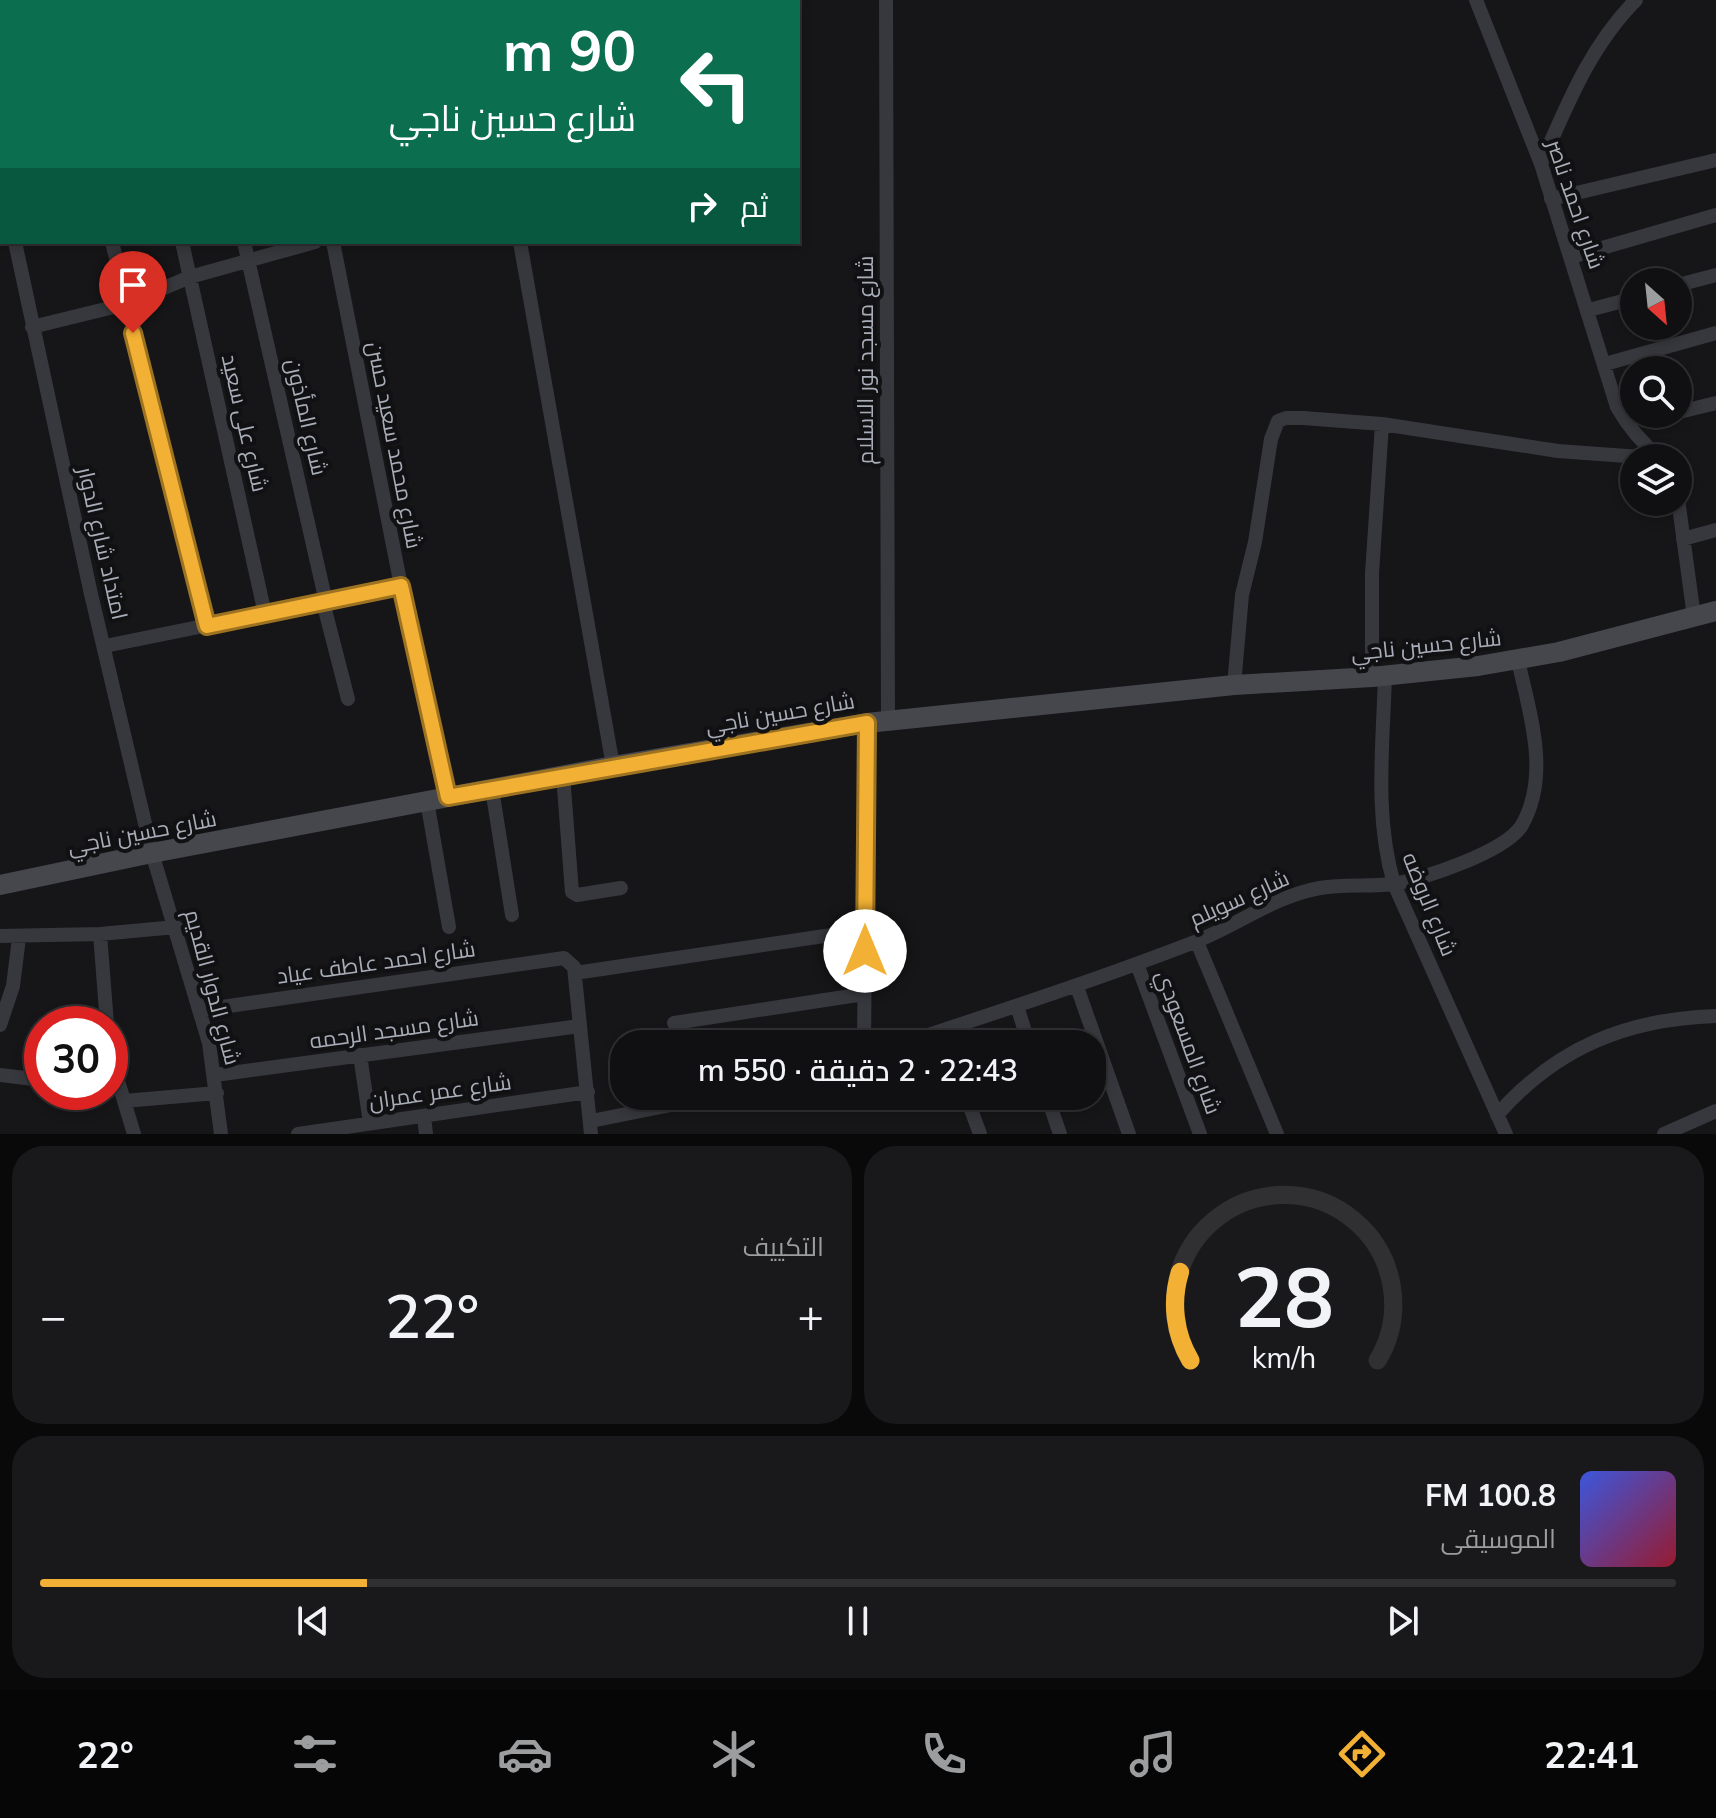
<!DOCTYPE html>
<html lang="ar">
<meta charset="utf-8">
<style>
:root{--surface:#101012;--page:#19191b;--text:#f1f3f6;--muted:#9c9d9f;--line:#303032;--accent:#f2b134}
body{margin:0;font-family:Mulish,Cairo,sans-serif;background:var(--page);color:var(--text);direction:rtl;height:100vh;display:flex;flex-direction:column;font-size:30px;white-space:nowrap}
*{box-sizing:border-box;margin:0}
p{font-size:26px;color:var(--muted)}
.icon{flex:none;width:44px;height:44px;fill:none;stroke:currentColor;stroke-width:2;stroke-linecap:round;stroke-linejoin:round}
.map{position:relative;height:1134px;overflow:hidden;direction:ltr}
.sheet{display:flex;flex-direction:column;gap:12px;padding:12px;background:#09090a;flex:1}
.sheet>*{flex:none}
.banner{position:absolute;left:0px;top:0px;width:800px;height:244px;box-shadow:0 4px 12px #0003,0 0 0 2px var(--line);direction:rtl;background:#0b6e4f;color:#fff;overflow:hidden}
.needle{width:52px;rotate:153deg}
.fabs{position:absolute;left:1620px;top:268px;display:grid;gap:16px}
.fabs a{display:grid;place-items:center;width:72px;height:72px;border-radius:50%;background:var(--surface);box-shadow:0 4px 12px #0003,0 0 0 2px var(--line);font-size:40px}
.speed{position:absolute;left:24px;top:1006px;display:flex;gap:16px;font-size:40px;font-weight:700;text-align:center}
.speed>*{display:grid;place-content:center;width:104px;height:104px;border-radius:50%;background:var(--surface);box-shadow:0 4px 12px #0003,0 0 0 2px var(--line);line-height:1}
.speed .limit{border:12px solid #d22;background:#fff;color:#111}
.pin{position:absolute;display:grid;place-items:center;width:68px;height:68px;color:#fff;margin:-82px -34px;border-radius:50% 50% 50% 0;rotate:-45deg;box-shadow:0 0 8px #0007}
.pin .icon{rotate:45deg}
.me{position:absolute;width:88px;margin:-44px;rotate:0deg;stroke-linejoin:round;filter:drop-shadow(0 0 6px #0008)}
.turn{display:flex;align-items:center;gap:28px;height:168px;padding:0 32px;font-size:36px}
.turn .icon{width:104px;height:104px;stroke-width:2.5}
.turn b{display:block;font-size:56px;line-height:68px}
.then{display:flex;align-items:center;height:76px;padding:0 32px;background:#0003;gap:16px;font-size:30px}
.big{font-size:60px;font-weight:600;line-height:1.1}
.sheet .widget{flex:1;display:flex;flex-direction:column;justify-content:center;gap:12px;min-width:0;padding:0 28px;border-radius:32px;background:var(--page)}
.sheet .dial{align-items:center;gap:0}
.dial svg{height:208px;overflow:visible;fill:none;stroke:var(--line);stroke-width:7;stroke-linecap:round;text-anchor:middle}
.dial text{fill:var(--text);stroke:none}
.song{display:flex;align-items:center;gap:24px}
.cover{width:96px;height:96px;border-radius:12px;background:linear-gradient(135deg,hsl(230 70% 55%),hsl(350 70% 35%))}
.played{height:8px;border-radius:4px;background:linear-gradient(90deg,var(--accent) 20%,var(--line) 20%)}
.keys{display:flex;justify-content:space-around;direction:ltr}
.heat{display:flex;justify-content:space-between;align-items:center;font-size:44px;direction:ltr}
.sheet .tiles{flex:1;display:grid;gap:12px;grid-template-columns:1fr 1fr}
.widget:last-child{grid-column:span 2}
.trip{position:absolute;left:610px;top:1030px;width:496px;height:80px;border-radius:32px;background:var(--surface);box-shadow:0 4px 12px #0003,0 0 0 2px var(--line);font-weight:600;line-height:80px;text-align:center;direction:rtl}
.tabs{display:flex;height:128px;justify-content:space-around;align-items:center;background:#060607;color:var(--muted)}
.tabs .icon{width:56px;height:56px}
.tabs .active{color:var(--accent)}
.tabs b{font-size:36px;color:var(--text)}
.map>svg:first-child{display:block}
</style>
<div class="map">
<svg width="1716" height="1134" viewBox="0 0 1716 1134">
<rect width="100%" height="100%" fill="#161618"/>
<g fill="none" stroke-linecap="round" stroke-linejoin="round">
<path stroke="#37383d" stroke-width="14" d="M59,0L60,2
M126,0L127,2
M189,0V2
M275,0L276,2
M459,0V2
M886,0L888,721
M1476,0L1541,164L1617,407C1629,428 1642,443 1660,458
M1541,164C1567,105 1590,46 1636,0
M0,173L2,182
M1551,199L1716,160
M15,242L91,594L152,853L209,1043L221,1134
M112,242L207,626
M182,242L265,614
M244,242L326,602
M333,242L401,586L448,797
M520,242L613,766
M1571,257L1716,215
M1678,285L1716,275
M1589,310L1634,298
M32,327L126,304L190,277L315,242
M1605,364L1716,333
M1679,412L1716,403
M1678,499L1694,617
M1683,539L1716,530
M323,602L348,699
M105,646L401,586
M1385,675C1383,746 1374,816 1394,884L1506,1134
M1372,677V574L1382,424
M1234,685L1242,595L1255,542L1271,439L1278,421L1286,418H1303L1382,424L1558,451L1654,458
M563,775L572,892L577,895L621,888
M492,789L512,915
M427,801L449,927
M100,934L107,1024
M0,936L100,934L176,927
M1197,942L1277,1134
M1137,964L1200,1134
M575,973L865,930
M1077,987L1129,1134
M1017,1006L1029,1044
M201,1010L564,958L574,967L591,1134
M674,1023L864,994
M0,1025L13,986L19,938
M110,1044L115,1071L134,1134
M864,1044L867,723
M901,1044C998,1012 1096,980 1192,943C1235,927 1274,896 1320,888C1344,884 1368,887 1392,884C1422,880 1507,851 1522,825C1551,774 1529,712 1518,660
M360,1055L370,1123
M0,1075L42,1080
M215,1075L580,1026
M966,1096L980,1134
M1047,1096L1060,1134
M124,1101L217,1093
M1497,1115C1557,1047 1627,1019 1716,1016
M424,1116L426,1134
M591,1121L716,1096
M298,1134L588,1092
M1664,1134L1716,1111"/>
<path stroke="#45474d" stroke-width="20" d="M0,885L152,853L613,766L867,723L1234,685L1372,677L1478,666L1559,652L1716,611"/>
</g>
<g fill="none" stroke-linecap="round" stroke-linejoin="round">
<g stroke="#9d7322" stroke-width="20">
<path id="route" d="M133,333L207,626L401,586L448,797L867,723L865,951"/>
</g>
<use href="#route" stroke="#f2b134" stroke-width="14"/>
</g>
<g text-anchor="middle" stroke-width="8" stroke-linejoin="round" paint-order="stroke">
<g font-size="22" fill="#a8adb8" stroke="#111113">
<text transform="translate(1576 204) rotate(71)" y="8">شارع احمد ناصر</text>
<text transform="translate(865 360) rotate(-90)" y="8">شارع مسجد نور الاسلام</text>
<text transform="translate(307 417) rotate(77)" y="8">شارع المأذون</text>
<text transform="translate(245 423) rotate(77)" y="8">شارع على سعيد</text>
<text transform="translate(395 445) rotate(79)" y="8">شارع محمد سعيد حسن</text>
<text transform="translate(103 543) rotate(77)" y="8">امتداد شارع الدوار</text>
<text transform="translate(1426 645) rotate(-6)" y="8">شارع حسين ناجي</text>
<text transform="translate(780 713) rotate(-10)" y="8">شارع حسين ناجي</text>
<text transform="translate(142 832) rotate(-11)" y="8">شارع حسين ناجي</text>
<text transform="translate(1239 898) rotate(-24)" y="8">شارع سويلم</text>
<text transform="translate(1430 904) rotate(68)" y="8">شارع الروضه</text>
<text transform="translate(376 962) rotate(-8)" y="8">شارع احمد عاطف عياد</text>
<text transform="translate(213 987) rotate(75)" y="8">شارع الدوار القديم</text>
<text transform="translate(394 1029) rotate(-8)" y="8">شارع مسجد الرحمه</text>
<text transform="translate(1189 1042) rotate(70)" y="8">شارع المسعودي</text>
<text transform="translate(440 1091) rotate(-8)" y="8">شارع عمر عمران</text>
</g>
</g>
</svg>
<div class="fabs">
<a><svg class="needle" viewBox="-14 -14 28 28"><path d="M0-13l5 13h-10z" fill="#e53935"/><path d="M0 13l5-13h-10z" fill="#9c9d9f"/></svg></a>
<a><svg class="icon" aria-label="search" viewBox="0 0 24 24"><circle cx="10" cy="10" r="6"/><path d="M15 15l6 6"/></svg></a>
<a><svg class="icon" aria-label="layers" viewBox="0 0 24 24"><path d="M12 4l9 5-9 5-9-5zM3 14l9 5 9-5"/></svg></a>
</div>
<div class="speed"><div class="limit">30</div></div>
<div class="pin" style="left:133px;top:333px;background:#d93025"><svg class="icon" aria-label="arrive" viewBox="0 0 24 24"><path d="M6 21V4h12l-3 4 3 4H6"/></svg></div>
<svg class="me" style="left:865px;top:951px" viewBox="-20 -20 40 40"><circle r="19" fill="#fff"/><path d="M0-13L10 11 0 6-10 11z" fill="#f2b134"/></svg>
<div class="trip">22:43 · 2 دقيقة · 550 m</div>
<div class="banner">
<div class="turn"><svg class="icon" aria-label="left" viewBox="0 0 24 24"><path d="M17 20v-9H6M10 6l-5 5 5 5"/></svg><div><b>90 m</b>شارع حسين ناجي</div></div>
<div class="then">ثم<svg class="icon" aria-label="right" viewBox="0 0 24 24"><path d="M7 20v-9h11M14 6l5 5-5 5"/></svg></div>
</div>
</div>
<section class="sheet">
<div class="tiles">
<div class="widget dial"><svg viewBox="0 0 100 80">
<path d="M14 69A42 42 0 1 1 86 69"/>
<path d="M14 69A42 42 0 0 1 10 35" stroke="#f2b134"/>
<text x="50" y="56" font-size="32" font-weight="700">28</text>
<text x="50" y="72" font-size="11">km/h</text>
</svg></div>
<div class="widget"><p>التكييف</p>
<div class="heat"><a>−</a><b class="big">22°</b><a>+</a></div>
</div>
<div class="widget">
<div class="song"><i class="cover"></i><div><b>100.8 FM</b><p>الموسيقى</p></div></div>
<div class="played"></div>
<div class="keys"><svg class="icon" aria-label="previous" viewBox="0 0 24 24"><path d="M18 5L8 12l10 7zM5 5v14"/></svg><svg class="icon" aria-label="pause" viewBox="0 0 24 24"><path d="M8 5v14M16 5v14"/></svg><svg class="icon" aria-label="next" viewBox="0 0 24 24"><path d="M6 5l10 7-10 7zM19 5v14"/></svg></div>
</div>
</div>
</section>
<nav class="tabs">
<b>22:41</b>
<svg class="icon active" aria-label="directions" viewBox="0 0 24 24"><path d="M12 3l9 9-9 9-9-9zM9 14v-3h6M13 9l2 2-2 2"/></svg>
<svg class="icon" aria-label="music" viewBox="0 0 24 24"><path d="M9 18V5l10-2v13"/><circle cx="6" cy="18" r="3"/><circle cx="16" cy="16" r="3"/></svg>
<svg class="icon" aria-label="phone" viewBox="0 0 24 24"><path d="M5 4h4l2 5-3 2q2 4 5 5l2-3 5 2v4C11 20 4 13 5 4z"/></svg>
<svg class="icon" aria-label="climate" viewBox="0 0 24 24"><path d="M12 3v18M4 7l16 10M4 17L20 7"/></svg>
<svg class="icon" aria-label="car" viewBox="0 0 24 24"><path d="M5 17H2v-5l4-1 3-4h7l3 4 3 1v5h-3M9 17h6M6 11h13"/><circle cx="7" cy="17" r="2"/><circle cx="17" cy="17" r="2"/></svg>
<svg class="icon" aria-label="filters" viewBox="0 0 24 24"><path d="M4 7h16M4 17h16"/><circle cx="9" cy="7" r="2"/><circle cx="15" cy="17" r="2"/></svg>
<b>22°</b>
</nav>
